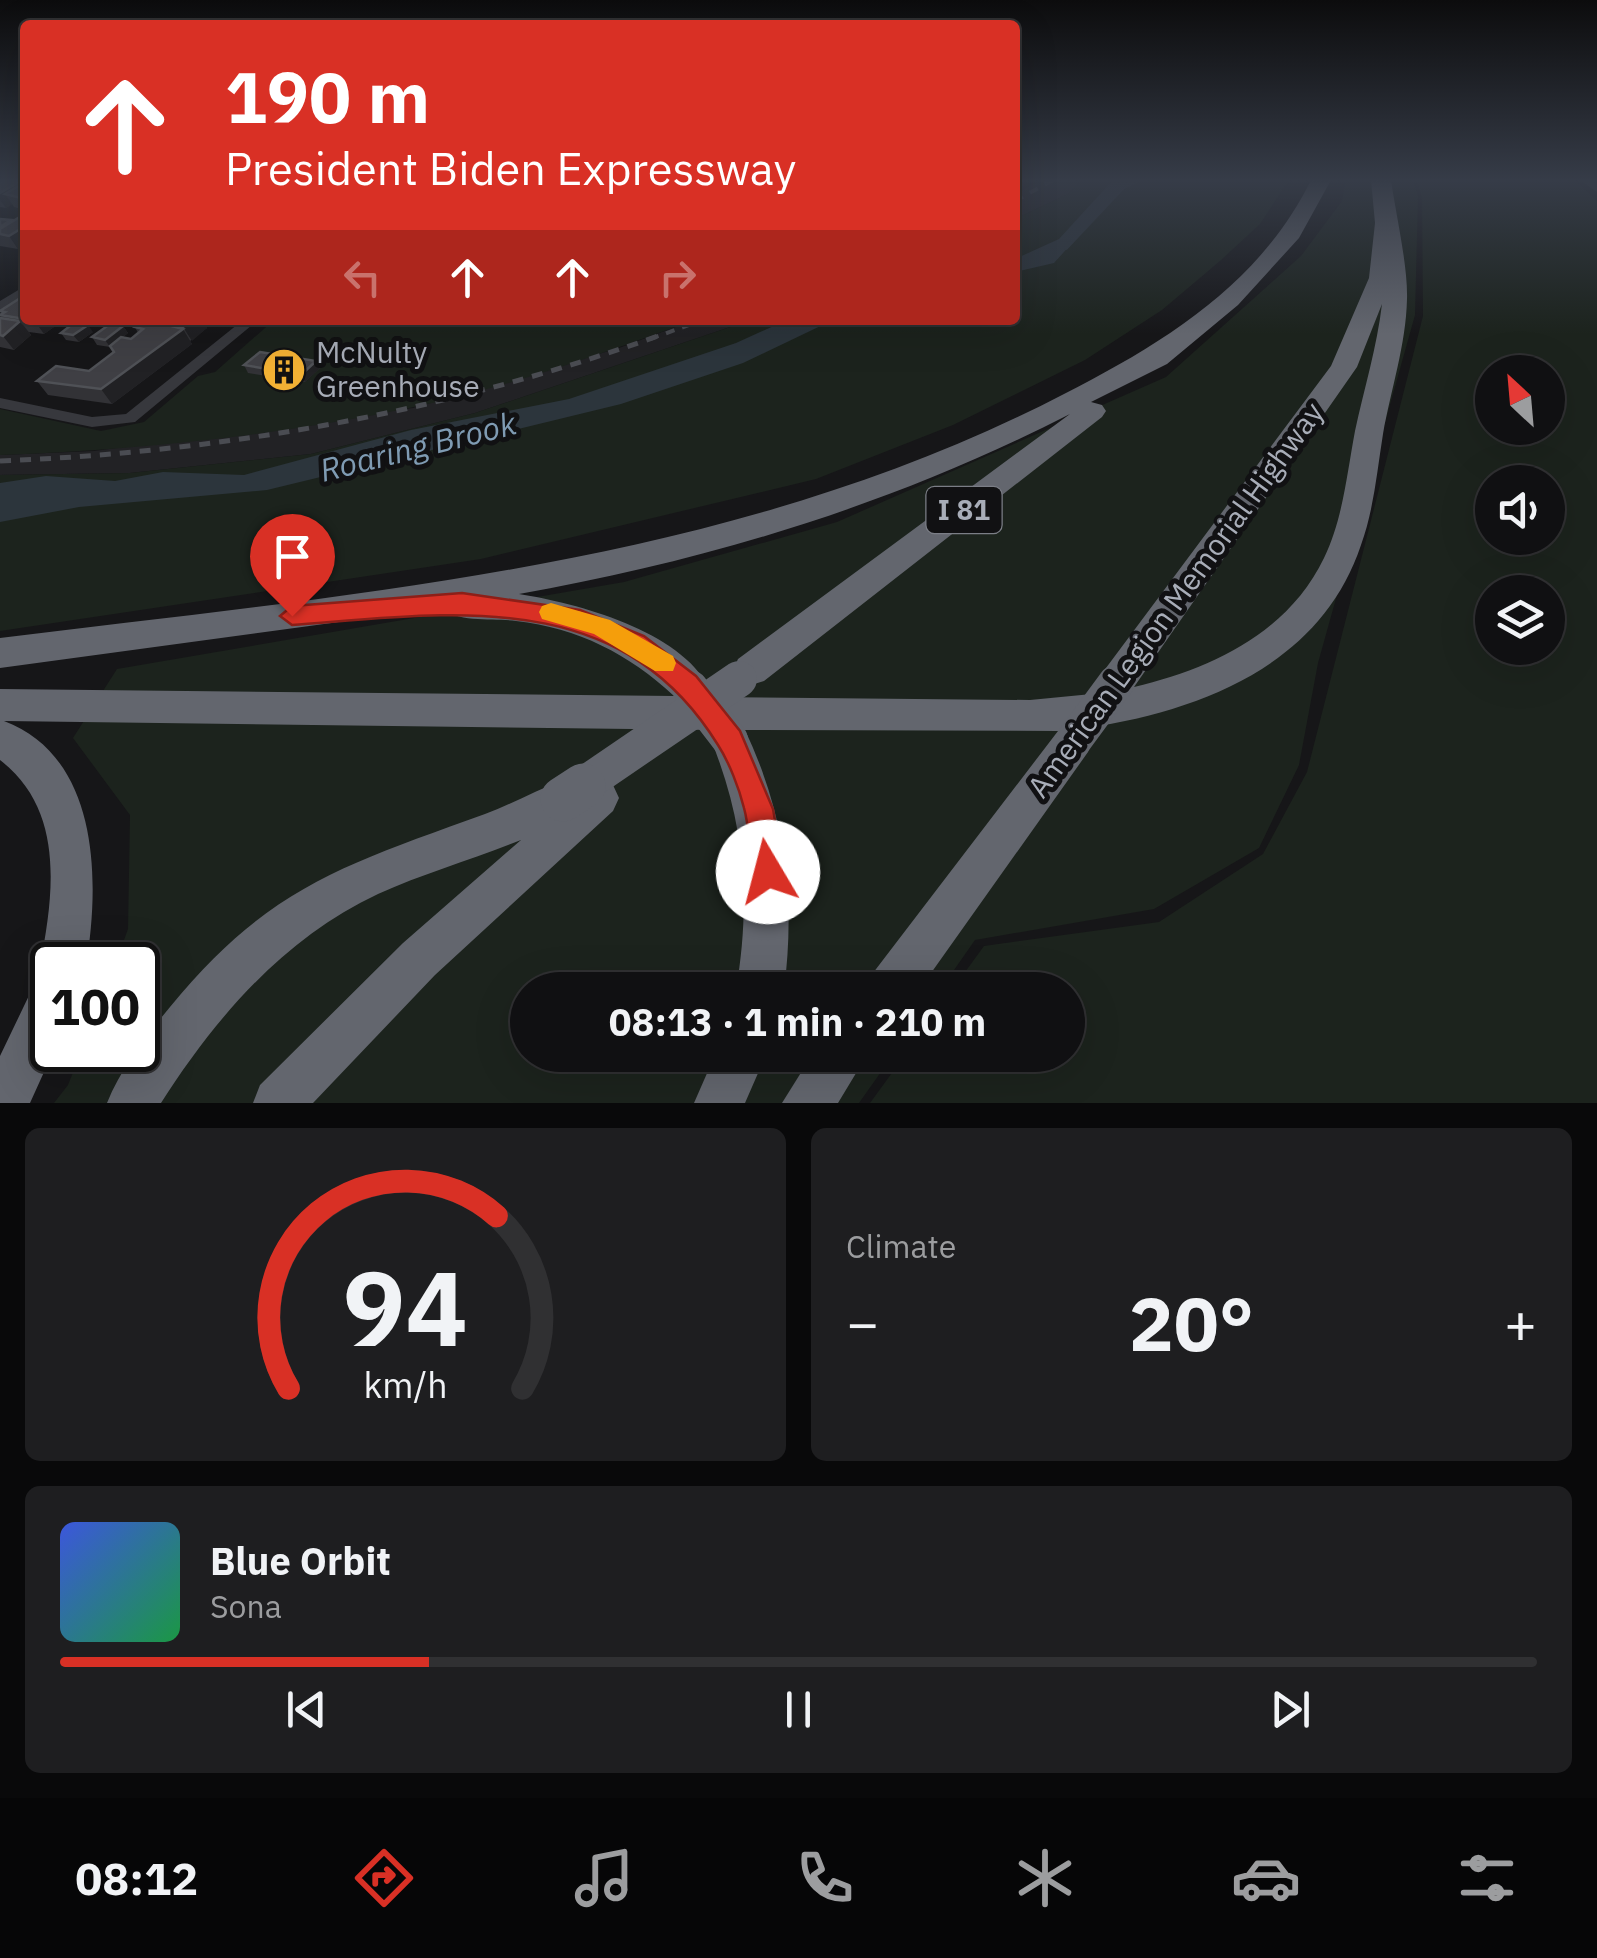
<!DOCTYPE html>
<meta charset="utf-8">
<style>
:root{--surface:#101012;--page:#1e1e20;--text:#f1f3f6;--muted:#9c9d9f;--line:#303032;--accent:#d93025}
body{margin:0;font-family:"IBM Plex Sans",sans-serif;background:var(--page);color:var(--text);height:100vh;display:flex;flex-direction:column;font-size:38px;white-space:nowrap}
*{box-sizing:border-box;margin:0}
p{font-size:32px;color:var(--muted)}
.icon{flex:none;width:55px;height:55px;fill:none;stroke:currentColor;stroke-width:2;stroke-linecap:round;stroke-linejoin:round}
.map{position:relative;height:1103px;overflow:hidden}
.side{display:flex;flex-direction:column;gap:25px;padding:25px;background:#09090a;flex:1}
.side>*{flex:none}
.top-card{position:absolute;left:20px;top:20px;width:1000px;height:305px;border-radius:10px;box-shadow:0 10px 40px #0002,0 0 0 2px var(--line);background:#d93025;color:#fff;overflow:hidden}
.needle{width:65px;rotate:334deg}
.tools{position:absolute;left:1475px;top:355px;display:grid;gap:20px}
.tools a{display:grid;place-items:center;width:90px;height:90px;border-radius:50%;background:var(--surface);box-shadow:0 10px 40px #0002,0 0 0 2px var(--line);font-size:50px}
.speed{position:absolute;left:30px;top:942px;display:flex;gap:20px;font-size:50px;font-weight:700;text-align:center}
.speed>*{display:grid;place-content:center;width:130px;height:130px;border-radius:50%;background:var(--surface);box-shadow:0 10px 40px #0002,0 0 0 2px var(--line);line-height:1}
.speed .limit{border:5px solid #111;border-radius:15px;background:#fff;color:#111}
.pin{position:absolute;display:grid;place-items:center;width:85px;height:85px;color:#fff;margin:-102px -42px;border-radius:50% 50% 50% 0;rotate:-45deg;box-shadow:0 0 10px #0007}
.pin .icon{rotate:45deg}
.me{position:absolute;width:110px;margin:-55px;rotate:352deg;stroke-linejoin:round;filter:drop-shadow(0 0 8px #0008)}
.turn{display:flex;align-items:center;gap:35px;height:210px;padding:0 40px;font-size:45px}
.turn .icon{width:130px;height:130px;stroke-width:2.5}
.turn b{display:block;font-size:70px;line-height:85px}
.lanes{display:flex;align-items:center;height:95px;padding:0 40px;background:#0003;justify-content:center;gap:50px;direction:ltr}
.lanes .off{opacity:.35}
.big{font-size:75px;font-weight:800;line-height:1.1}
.side .widget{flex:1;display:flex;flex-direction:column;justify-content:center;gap:15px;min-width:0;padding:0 35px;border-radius:15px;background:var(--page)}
.side .dial{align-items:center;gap:0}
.dial svg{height:260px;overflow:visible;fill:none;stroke:var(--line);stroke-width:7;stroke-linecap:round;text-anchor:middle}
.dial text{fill:var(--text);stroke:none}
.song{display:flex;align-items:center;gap:30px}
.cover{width:120px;height:120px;border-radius:15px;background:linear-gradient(135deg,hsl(230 70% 55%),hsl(140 70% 35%))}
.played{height:10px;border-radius:5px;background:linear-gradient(90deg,var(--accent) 25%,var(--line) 25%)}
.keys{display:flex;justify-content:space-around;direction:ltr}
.heat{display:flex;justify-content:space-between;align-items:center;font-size:55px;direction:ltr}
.side .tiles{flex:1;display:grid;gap:25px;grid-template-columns:1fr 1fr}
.widget:last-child{grid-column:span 2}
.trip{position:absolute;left:510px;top:972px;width:575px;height:100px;border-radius:50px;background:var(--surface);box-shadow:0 10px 40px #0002,0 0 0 2px var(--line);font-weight:800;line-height:100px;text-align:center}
.tabs{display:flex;height:160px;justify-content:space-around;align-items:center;background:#060607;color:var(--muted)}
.tabs .icon{width:70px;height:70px}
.tabs .active{color:var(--accent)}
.tabs b{font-size:45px;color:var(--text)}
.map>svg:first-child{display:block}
</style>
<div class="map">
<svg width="1597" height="1103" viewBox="0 0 1597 1103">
<rect width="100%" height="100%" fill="#161618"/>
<path fill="#222225" d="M1040,180H1082L1068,194L1015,219V195Z
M694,320H751L475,413L311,454L130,473L0,475V455L94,451L413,408L619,348Z"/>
<path fill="#1c231d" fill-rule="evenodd" d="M1082,180H1289L1260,224L1220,261L1162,310L1085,360L953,425L816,479L481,559L0,631V475L130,473L311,454L475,413L751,320H1015V219L1068,194Z
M1346,180H1413L1418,196L1415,315L1318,663L1299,765L1259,848L1154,909L975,940L940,990H528V1055H893L859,1103H54L68,1085L82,1050H138V965H115L128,929L130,815L73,738L117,669L624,582L837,522L1166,377L1301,256L1342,201Z
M1417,180H1575L1597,201V1103H870L905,1055H1068V990H952L984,946L1159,922L1263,854L1307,772L1423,316L1422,197ZM1492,372H1548V428H1492ZM1492,482H1548V538H1492ZM1492,592H1548V648H1492Z
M274,320H694C602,354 506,388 409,408C275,436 137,450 0,455V409L101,431L144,422L198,376L215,372Z"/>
<path fill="#2c353c" d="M1113,180H1143L1118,192L1054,263L1015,272V259L1059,239Z
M787,320H833L743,363L621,404L267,490L79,507L0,522V483L46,476L115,481L163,472L244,475L411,430L569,399L736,343Z"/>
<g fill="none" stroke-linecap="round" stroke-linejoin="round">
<path stroke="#2c353c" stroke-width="4" d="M1066,248L1130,180"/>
<path fill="#37383d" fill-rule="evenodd" d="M1580,180H1592L1597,184V192Z
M25,286V296L0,311V301Z
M243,320H258L135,422L92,427L0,408V398L92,417L126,414Z"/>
<path fill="#63666e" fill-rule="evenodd" d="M1311,180H1331L1299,238L1238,305L1167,364L1091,402L1102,405L1106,411L1102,417L764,681L751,685L738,681L733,670L738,659L1070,414C897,503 711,560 519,594C577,603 681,631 709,688L704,697L1030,700L1102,693L1098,683L1103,672L1331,366L1369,278L1375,223L1371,180H1391C1396,215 1408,266 1407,299C1406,345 1391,389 1383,434C1377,471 1374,509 1361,545C1321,665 1202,710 1087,728L1093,740L1088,752L919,990H866L873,973L1058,731L745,730C785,815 796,897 784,990H736C751,902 745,823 711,740L715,730L4,721C100,757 100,882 86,965H52L54,1050L30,1103H0V1056L35,983L46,979L40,965C54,893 65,810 0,760V689L674,696C629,654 578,628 516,621C496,618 456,623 442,608L0,668V638C362,593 735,565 1064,394C1164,343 1260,284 1311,180ZM1382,304C1377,347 1364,389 1355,431C1347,473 1343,519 1324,558C1288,633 1211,669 1134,687L1357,367Z
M599,779L613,785L619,798L613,811L435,975L313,1103H253L260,1085L403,943L521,840C474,859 425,873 378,894C284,938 216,1017 161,1103H107C121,1068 146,1036 170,1007C269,886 345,865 485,814C512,804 537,790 563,780L579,789Z
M715,1055H766L745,1103H694Z
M812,1055H867L838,1103H782Z"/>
<path stroke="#4a4c52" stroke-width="4" stroke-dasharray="9 8" stroke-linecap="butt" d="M1015,201L1053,180
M650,339L703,320"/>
<path stroke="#4a4c52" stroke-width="5" stroke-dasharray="11 9" stroke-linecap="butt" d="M0,461C226,452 444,412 658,336"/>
<path stroke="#63666e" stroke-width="36" d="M690,688L730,740
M1074,740L1116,683
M579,788L739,679"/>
<path stroke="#63666e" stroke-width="45" d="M563,799L583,786"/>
</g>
<path fill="#323236" d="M0,180H25V210L14,207L12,204L6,208L0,207Z
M0,219L18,249L0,246Z
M25,295V320H50L49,321L54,327L44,334L29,332L31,335L14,350L0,347V318L3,319L0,315L2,313L0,311Z
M143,320H217L209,326H205L207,328L190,341L192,344L112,404L48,395L37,381L89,371L114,352L110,347L97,345L92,337L123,326L128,333L123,337L131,339L138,333L135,327L145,322Z
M93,332L79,342L66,340L61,333Z
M316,361L320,368L305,382L248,373L244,365Z"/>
<path fill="#212124" d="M0,180L19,182L25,191V203L21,198L5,194L12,204L6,208L0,200Z
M11,220L18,230L25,226V245L18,249L9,236L0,234V227Z
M34,320H50L49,321L54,327L44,334Z
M192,320H202L207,328L192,341L183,327Z
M206,320H217L209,326Z
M20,321L31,335L14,350L3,336Z
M88,325L93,332L79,342L73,335Z
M123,326L128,333L110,347L105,340Z
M183,329L192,344L112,404L101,389Z
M396,344L400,357L371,362L368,355Z
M316,361L320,368L305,382L301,375Z"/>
<path fill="#3f3f44" stroke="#4f5156" stroke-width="2.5" d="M4,180L19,182L0,193V183Z
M25,182V196L21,198L5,194Z
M18,218L25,219V226L9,236L0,234V229Z
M0,219L11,220L0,227Z
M25,295V319L0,315L5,312L0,311Z
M0,318L20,321L3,336L0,335Z
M144,320H192L183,327L164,324L183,329L101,389L37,381L56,366L89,371L114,352L110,346L121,337L131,339L143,329L135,327L141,323L156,322Z
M75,322L88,325L73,335L61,333Z
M110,324L123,326L105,340L92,337Z
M396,344L397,350L368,355V348Z
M260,352L316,361L301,375L244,365Z"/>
<linearGradient id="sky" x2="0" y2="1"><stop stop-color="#0c0c0d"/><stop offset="0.54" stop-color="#363c48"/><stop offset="1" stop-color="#363c48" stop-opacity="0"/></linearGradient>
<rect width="1597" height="334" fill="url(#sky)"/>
<path fill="#d93025" stroke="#8d1f18" stroke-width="2.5" d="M462,593L580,610L644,636L696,676L740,731L773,809L784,872L779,883L768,887L758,883C748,859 751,833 744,808C739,788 729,762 718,745C619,585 453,613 292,625L280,616L292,606Z"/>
<path fill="#f59e0b" d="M551,603L610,620L673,656L676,663L673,671H655L594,634L542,619L539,612L542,606Z"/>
<defs>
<g id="building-disc" transform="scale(2.25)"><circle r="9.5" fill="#f2b134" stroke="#111113"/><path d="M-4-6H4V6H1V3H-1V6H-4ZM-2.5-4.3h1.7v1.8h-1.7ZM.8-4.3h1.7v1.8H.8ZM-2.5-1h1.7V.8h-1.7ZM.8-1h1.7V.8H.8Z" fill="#111"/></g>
</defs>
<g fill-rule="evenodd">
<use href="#building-disc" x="284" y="370"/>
</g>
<g text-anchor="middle" stroke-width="10" stroke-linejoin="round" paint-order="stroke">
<rect fill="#111113" stroke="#7b7e86" stroke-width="2.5" x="926.5" y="487" width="75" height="46" rx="8"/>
<g font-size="28" font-weight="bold" fill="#a8adb8">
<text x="964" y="520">I 81</text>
</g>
<g font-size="30" fill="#a8adb8" stroke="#111113" text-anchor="start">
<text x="316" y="363">McNulty<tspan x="316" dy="34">Greenhouse</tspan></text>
</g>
<g font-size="30" fill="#a8adb8" stroke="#111113">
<text transform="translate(1176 600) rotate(-54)" y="10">American Legion Memorial Highway</text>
</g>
<g font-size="32" font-style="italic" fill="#7f9bb3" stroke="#111113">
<text transform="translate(418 447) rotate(-14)" y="11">Roaring Brook</text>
</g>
</g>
</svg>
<div class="tools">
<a><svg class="needle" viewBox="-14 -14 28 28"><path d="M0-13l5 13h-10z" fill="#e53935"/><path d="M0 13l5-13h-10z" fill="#9c9d9f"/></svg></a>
<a><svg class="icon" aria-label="sound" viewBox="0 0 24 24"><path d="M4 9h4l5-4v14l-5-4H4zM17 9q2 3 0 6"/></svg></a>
<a><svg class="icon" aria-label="layers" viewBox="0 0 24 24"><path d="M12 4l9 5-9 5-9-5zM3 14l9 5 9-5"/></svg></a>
</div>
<div class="speed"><div class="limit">100</div></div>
<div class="pin" style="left:292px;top:616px;background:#d93025"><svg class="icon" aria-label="arrive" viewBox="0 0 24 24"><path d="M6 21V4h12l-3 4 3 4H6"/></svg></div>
<svg class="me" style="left:768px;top:872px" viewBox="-20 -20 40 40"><circle r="19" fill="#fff"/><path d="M0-13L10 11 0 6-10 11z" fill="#d93025"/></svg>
<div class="trip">08:13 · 1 min · 210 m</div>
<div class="top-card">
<div class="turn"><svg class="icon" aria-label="ahead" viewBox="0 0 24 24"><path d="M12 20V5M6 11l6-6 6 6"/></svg><div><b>190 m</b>President Biden Expressway</div></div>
<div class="lanes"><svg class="icon off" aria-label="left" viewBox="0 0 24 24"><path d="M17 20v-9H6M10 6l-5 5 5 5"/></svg><svg class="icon" aria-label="ahead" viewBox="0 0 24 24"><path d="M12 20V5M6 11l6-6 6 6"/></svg><svg class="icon" aria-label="ahead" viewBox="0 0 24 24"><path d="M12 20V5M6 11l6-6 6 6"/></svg><svg class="icon off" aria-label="right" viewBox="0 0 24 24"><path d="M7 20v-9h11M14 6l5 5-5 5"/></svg></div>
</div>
</div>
<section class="side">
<div class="tiles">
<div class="widget dial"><svg viewBox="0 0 100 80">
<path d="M14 69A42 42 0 1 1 86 69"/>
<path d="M14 69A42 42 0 0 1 78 16" stroke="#d93025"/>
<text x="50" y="56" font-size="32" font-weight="700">94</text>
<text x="50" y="72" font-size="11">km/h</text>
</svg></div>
<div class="widget"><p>Climate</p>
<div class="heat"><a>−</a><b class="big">20°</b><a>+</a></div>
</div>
<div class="widget">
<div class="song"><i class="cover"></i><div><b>Blue Orbit</b><p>Sona</p></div></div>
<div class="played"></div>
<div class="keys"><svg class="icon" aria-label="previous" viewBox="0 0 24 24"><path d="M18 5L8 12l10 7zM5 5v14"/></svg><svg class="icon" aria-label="pause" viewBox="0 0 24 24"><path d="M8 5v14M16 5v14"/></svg><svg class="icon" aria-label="next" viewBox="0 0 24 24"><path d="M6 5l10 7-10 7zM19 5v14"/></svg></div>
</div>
</div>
</section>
<nav class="tabs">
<b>08:12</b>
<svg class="icon active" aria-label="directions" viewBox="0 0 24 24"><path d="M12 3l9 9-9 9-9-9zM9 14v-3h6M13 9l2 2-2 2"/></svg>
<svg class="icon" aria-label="music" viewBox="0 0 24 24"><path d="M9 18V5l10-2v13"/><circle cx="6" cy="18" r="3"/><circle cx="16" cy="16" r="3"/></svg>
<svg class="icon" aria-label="phone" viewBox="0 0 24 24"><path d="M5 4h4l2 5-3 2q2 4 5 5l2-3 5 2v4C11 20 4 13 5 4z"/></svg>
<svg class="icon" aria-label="climate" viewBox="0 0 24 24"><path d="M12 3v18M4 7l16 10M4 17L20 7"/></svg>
<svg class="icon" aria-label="car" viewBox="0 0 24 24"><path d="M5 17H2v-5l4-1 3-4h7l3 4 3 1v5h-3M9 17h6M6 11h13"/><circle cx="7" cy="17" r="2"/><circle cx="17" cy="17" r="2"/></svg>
<svg class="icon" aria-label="filters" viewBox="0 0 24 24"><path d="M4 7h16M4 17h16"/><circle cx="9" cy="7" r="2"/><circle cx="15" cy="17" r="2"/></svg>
</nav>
